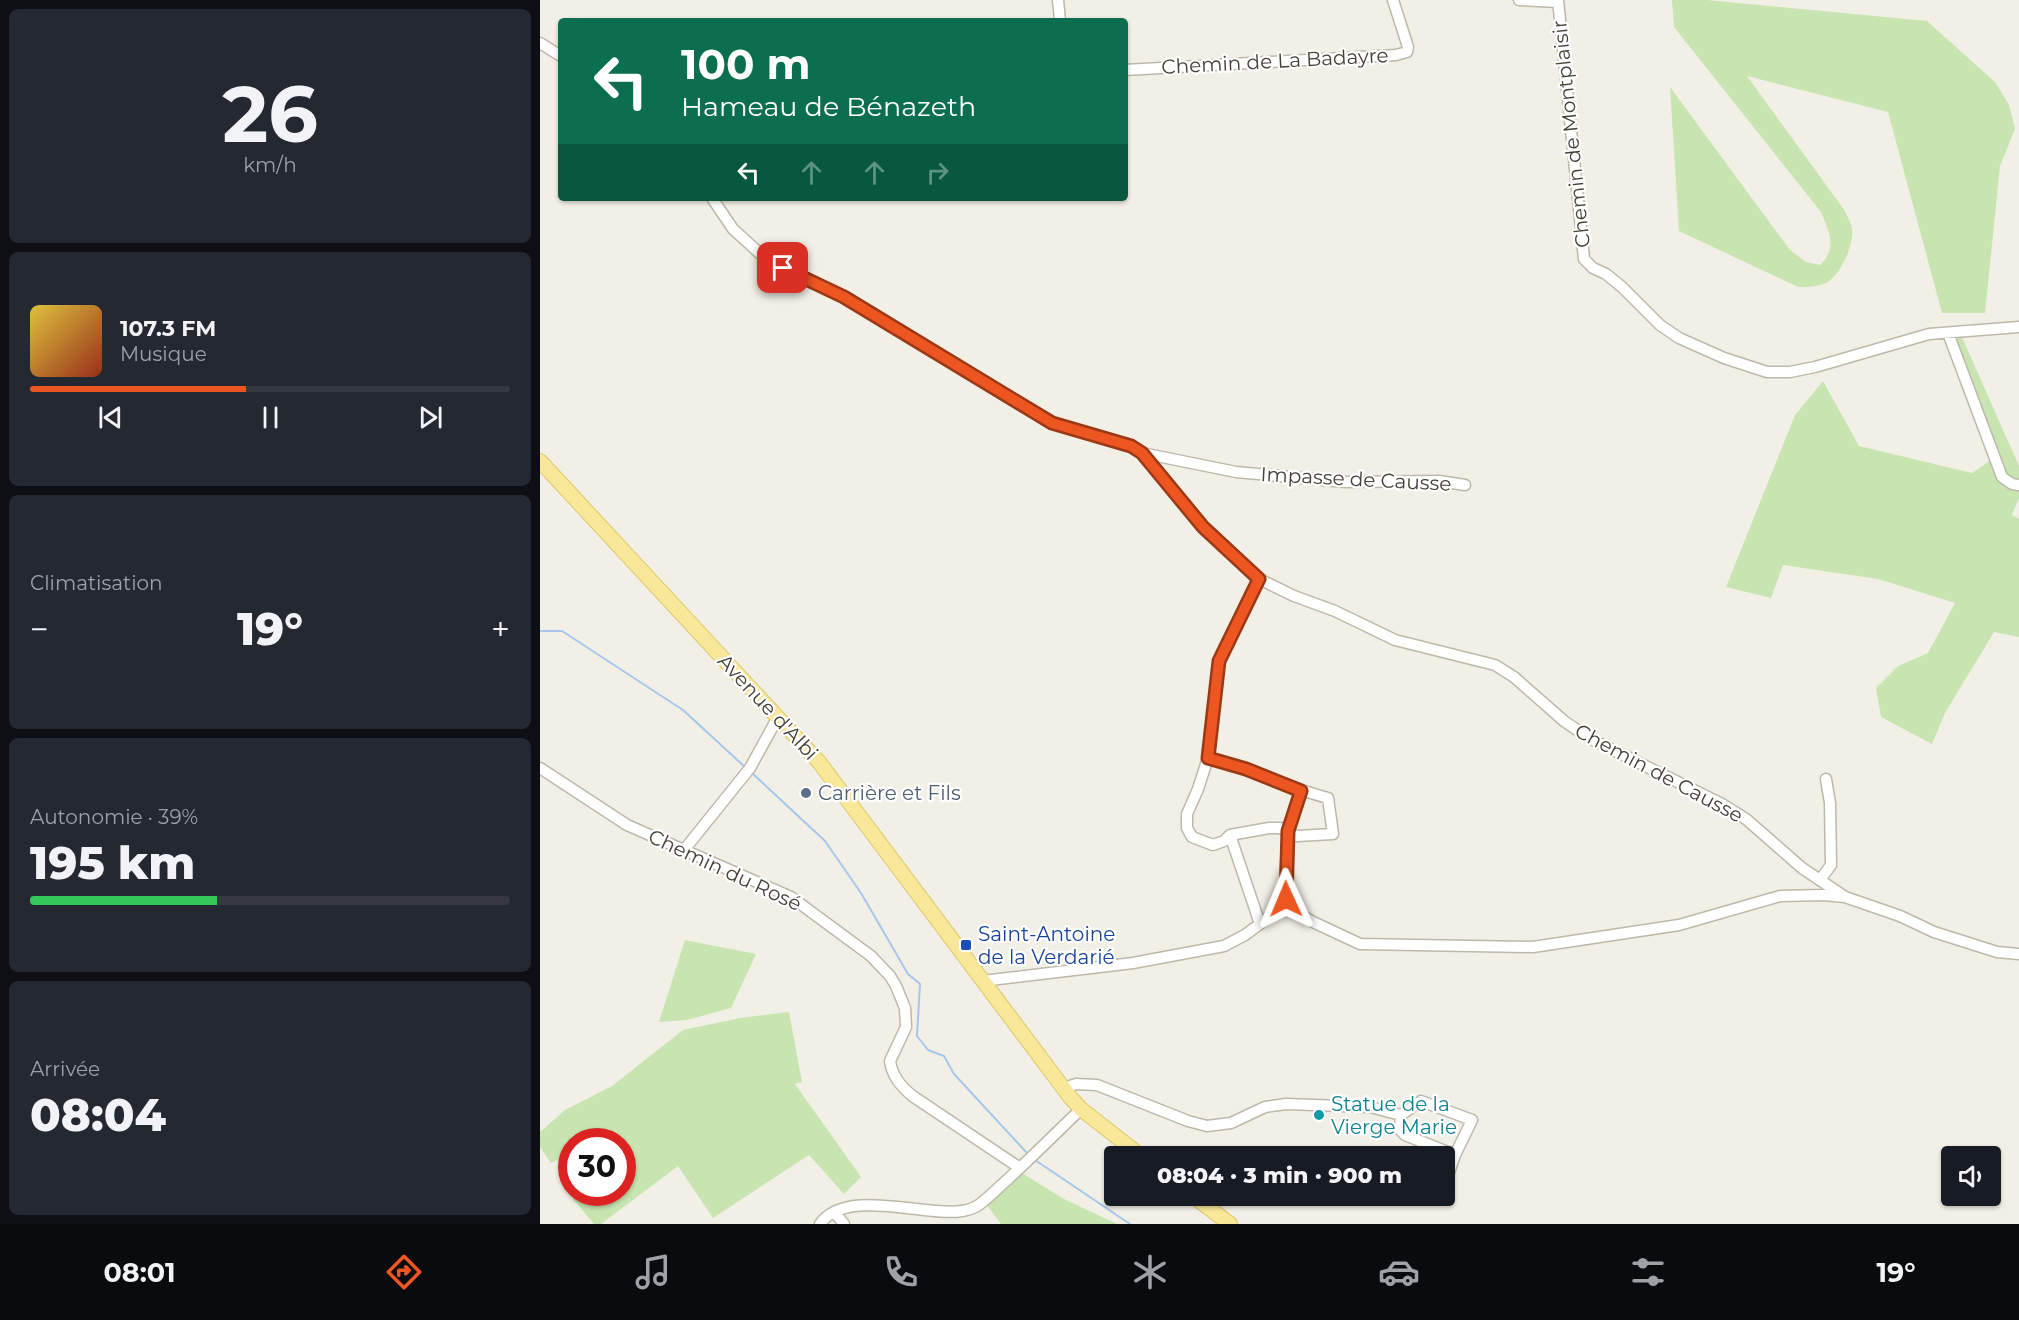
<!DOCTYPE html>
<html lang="fr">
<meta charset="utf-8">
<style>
:root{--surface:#171b24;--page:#242831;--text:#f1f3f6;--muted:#9ea1a6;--line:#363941;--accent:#ee5621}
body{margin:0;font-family:Montserrat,sans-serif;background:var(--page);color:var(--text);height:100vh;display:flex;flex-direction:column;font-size:22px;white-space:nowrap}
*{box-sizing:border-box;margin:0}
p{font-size:20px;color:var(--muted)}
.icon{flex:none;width:33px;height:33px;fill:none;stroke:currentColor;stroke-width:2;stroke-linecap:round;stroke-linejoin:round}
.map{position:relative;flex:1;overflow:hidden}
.panel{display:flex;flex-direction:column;gap:9px;padding:9px;background:#0d0f14;width:540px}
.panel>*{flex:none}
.guide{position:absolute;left:18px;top:18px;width:570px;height:183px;border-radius:6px;box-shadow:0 2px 4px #0004;background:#0b6e4f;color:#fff;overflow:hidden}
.tools{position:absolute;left:1401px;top:1146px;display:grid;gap:12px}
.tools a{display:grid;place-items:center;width:60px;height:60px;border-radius:6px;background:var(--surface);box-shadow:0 2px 4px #0004;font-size:30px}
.speed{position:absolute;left:18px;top:1128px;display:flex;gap:12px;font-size:30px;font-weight:700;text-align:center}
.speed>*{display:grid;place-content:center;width:78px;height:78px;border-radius:50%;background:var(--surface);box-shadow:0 2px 4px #0004;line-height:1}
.speed .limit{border:9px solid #d22;background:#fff;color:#111}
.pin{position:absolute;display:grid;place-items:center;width:51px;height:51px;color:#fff;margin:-26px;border-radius:12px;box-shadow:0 3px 9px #0006}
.me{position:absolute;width:66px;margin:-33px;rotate:359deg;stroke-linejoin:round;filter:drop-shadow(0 0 4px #0008)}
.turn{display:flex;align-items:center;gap:21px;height:126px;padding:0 24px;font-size:27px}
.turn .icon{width:78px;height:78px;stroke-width:2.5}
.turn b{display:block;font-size:42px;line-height:51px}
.lanes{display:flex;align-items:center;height:57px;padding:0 24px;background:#0003;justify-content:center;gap:30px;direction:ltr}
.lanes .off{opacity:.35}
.big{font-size:45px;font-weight:800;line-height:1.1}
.panel .card{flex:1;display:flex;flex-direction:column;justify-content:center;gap:9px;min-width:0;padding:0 21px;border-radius:9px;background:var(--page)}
.panel .dial{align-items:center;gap:0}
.dial b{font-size:78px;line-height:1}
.song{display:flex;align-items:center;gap:18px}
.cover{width:72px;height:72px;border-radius:9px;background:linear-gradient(135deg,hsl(50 70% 55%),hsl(10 70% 35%))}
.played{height:6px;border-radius:3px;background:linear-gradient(90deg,var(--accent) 45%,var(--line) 45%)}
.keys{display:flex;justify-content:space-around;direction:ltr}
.heat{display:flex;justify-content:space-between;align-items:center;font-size:33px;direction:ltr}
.charge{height:9px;border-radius:4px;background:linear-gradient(90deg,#34c759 39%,var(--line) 0)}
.trip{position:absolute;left:564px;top:1146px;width:351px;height:60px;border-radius:6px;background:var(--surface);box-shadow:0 2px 4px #0004;font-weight:800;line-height:60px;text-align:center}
.tabs{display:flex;height:96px;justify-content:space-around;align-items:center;background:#090b0e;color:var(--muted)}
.tabs .icon{width:42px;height:42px}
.tabs .current{color:var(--accent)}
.tabs b{font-size:27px;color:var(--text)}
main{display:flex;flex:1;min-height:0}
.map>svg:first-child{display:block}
</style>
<main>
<section class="panel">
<div class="card dial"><b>26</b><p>km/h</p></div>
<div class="card">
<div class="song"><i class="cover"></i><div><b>107.3 FM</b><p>Musique</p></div></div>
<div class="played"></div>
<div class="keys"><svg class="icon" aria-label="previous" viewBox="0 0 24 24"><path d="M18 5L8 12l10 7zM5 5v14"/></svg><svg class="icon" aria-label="pause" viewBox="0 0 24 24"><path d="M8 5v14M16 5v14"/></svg><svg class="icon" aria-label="next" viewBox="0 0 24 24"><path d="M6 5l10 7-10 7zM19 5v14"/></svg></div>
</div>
<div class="card"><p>Climatisation</p>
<div class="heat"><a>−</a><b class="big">19°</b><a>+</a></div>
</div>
<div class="card"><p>Autonomie · 39%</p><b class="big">195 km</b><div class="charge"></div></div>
<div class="card"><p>Arrivée</p><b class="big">08:04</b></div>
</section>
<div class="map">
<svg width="1479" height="1224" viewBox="0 0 1479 1224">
<rect width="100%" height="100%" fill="#f2f0e6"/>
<path fill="#c8e4b1" d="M1132,0H1167L1387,21L1455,82L1469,105L1475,129L1460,166L1445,313H1402L1348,112L1207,76L1305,211C1307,216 1311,223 1312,229C1314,245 1301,275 1286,283C1276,287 1268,287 1258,287L1139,231L1130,87L1250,250L1266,262L1280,265C1298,248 1289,232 1281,212L1134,27Z
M1421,335L1479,466V498L1472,515L1479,519V637L1454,632L1405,713L1392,744L1341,717L1336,688L1358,666L1388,653L1415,603L1338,579L1243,565L1231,598L1186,587L1255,415L1283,381L1319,446L1432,473L1451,460L1406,336Z
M145,940L216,954L191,1008L147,1020L119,1022Z
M249,1012L262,1082L255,1084L321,1177L304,1194L269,1155L173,1218L138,1166L61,1224H54L33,1199L37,1193L82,1192V1142H32L31,1153L11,1163L0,1147V1132L25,1110L72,1086L143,1030L200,1018Z
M482,1173L524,1199L577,1224H461L447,1205Z"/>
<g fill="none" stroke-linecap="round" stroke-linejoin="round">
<path stroke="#a5c7ec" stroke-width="2" d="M0,631H22L143,710L206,768
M212,773L285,841L321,893L368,974L380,984L377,1036L388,1050L404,1056L414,1074L488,1154
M495,1160L590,1224"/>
<g stroke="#bdb8a9" stroke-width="13">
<path id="minor" d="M518,0L520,21
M979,0L1018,2
M1018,0L1044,259L1053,268L1066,274L1082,287L1120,325L1139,338L1184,358L1227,372H1250L1275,367L1389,334L1479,327
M0,43L21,56
M585,70L856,55L867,52L868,47L853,0
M172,198L193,229L227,260L304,297L512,423L591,446L602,453L663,527L719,579L754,596L795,611L855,640L955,665L974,677L1024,721L1049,738L1182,804L1206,819L1262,868L1305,897
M1408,333L1462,477L1472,484L1479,485
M602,453L696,472L805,482L899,481L925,485
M668,758C709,769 747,787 788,798L793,834L757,836L740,828H729L690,835L684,841L673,845L652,837L647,828V814L658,789L668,758L679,661L719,579
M0,768L87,825L251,897L331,956L350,976L356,986L365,1008L366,1027L350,1061C352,1076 362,1088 374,1097L480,1168
M690,835L720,924
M144,850L210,768L238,717
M1280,880L1291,865L1290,803L1286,779
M748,907L746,869L748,831L761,791
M442,981L593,963L684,946L705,935L740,909L748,907L773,922L820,944L993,947L1139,925L1240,896L1283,895L1305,897L1360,916L1394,932L1457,952L1479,954
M524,1088L536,1084L557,1085L648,1121L667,1126L691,1123L725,1107L746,1104L830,1107L861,1115
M861,1115L881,1101L932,1120L915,1155L904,1187
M861,1115L860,1130L865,1135L915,1155
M901,1197L902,1196
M294,1212L304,1224
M280,1224C306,1187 385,1217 422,1211C428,1210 435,1208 440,1204C449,1197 458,1188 467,1180C492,1157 516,1133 541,1109"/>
</g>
<g stroke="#ddc769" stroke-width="16">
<path id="major" d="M0,461L279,762L530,1097L541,1109L601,1156
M653,1196L690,1224"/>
</g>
<use href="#minor" stroke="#fff" stroke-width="10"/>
<use href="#major" stroke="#f9e899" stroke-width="14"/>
</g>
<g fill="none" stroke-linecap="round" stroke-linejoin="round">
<g stroke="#9b3815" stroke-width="15">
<path id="route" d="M243,268L304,297L512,423L591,446L602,453L663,527L719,579L679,661L668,758L706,769L761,791L748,831L746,899"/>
</g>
<use href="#route" stroke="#ee5621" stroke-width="10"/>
</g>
<circle fill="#5c6f8a" stroke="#fff" stroke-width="2" cx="266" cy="793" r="6"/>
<rect fill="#1a4fb4" stroke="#fff" stroke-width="2" x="420" y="939" width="12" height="12" rx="3"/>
<circle fill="#0f9aa8" stroke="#fff" stroke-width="2" cx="779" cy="1115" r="6"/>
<g text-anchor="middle" stroke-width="4.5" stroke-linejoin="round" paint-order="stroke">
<g font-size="20" fill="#444036" stroke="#fff">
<text transform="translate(735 61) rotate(-3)" y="7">Chemin de La Badayre</text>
<text transform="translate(1031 134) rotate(-96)" y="7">Chemin de Montplaisir</text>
<text transform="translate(816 479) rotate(3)" y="7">Impasse de Causse</text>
<text transform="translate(228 707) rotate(47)" y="7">Avenue d'Albi</text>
<text transform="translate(1119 773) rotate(28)" y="7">Chemin de Causse</text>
<text transform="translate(185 870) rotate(25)" y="7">Chemin du Rosé</text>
</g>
<g font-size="20" fill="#4e5e75" stroke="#fff" text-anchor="start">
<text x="278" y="800">Carrière et Fils</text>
</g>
<g font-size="20" fill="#164399" stroke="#fff" text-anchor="start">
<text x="438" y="941">Saint-Antoine<tspan x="438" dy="23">de la Verdarié</tspan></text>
</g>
<g font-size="20" fill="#0d838f" stroke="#fff" text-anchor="start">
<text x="791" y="1111">Statue de la<tspan x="791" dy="23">Vierge Marie</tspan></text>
</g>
</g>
</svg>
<div class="tools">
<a><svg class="icon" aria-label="sound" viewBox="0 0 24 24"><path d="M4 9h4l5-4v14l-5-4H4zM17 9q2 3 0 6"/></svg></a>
</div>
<div class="speed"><div class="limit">30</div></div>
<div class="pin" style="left:243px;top:268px;background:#d93025"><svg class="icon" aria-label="arrive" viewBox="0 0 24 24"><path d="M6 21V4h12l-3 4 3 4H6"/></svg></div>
<svg class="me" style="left:746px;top:899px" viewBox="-20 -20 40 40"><path d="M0-17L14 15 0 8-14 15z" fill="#ee5621" stroke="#fff" stroke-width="4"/></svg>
<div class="trip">08:04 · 3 min · 900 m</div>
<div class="guide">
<div class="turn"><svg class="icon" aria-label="left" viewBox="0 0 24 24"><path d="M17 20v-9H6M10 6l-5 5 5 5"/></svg><div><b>100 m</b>Hameau de Bénazeth</div></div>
<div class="lanes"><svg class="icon" aria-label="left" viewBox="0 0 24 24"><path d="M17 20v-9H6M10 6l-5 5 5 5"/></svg><svg class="icon off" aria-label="ahead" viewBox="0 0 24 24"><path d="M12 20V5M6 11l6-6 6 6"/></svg><svg class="icon off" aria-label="ahead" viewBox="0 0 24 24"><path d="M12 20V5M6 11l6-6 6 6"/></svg><svg class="icon off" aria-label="right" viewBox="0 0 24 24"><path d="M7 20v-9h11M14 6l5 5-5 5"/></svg></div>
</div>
</div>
</main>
<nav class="tabs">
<b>08:01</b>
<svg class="icon current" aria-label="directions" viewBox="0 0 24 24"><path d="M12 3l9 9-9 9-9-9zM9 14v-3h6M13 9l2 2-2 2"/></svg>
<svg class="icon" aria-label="music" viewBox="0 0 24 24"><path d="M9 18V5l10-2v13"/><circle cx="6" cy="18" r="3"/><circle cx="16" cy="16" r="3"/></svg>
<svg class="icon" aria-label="phone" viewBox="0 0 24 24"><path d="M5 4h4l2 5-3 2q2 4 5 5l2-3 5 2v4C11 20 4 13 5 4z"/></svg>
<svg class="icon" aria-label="climate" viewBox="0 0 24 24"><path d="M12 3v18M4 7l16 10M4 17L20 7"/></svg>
<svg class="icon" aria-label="car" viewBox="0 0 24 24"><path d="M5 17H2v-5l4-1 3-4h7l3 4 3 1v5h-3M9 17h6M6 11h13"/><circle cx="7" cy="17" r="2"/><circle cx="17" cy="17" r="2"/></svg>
<svg class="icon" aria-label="filters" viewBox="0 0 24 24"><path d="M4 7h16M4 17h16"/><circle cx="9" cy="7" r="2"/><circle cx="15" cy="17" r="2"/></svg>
<b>19°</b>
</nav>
